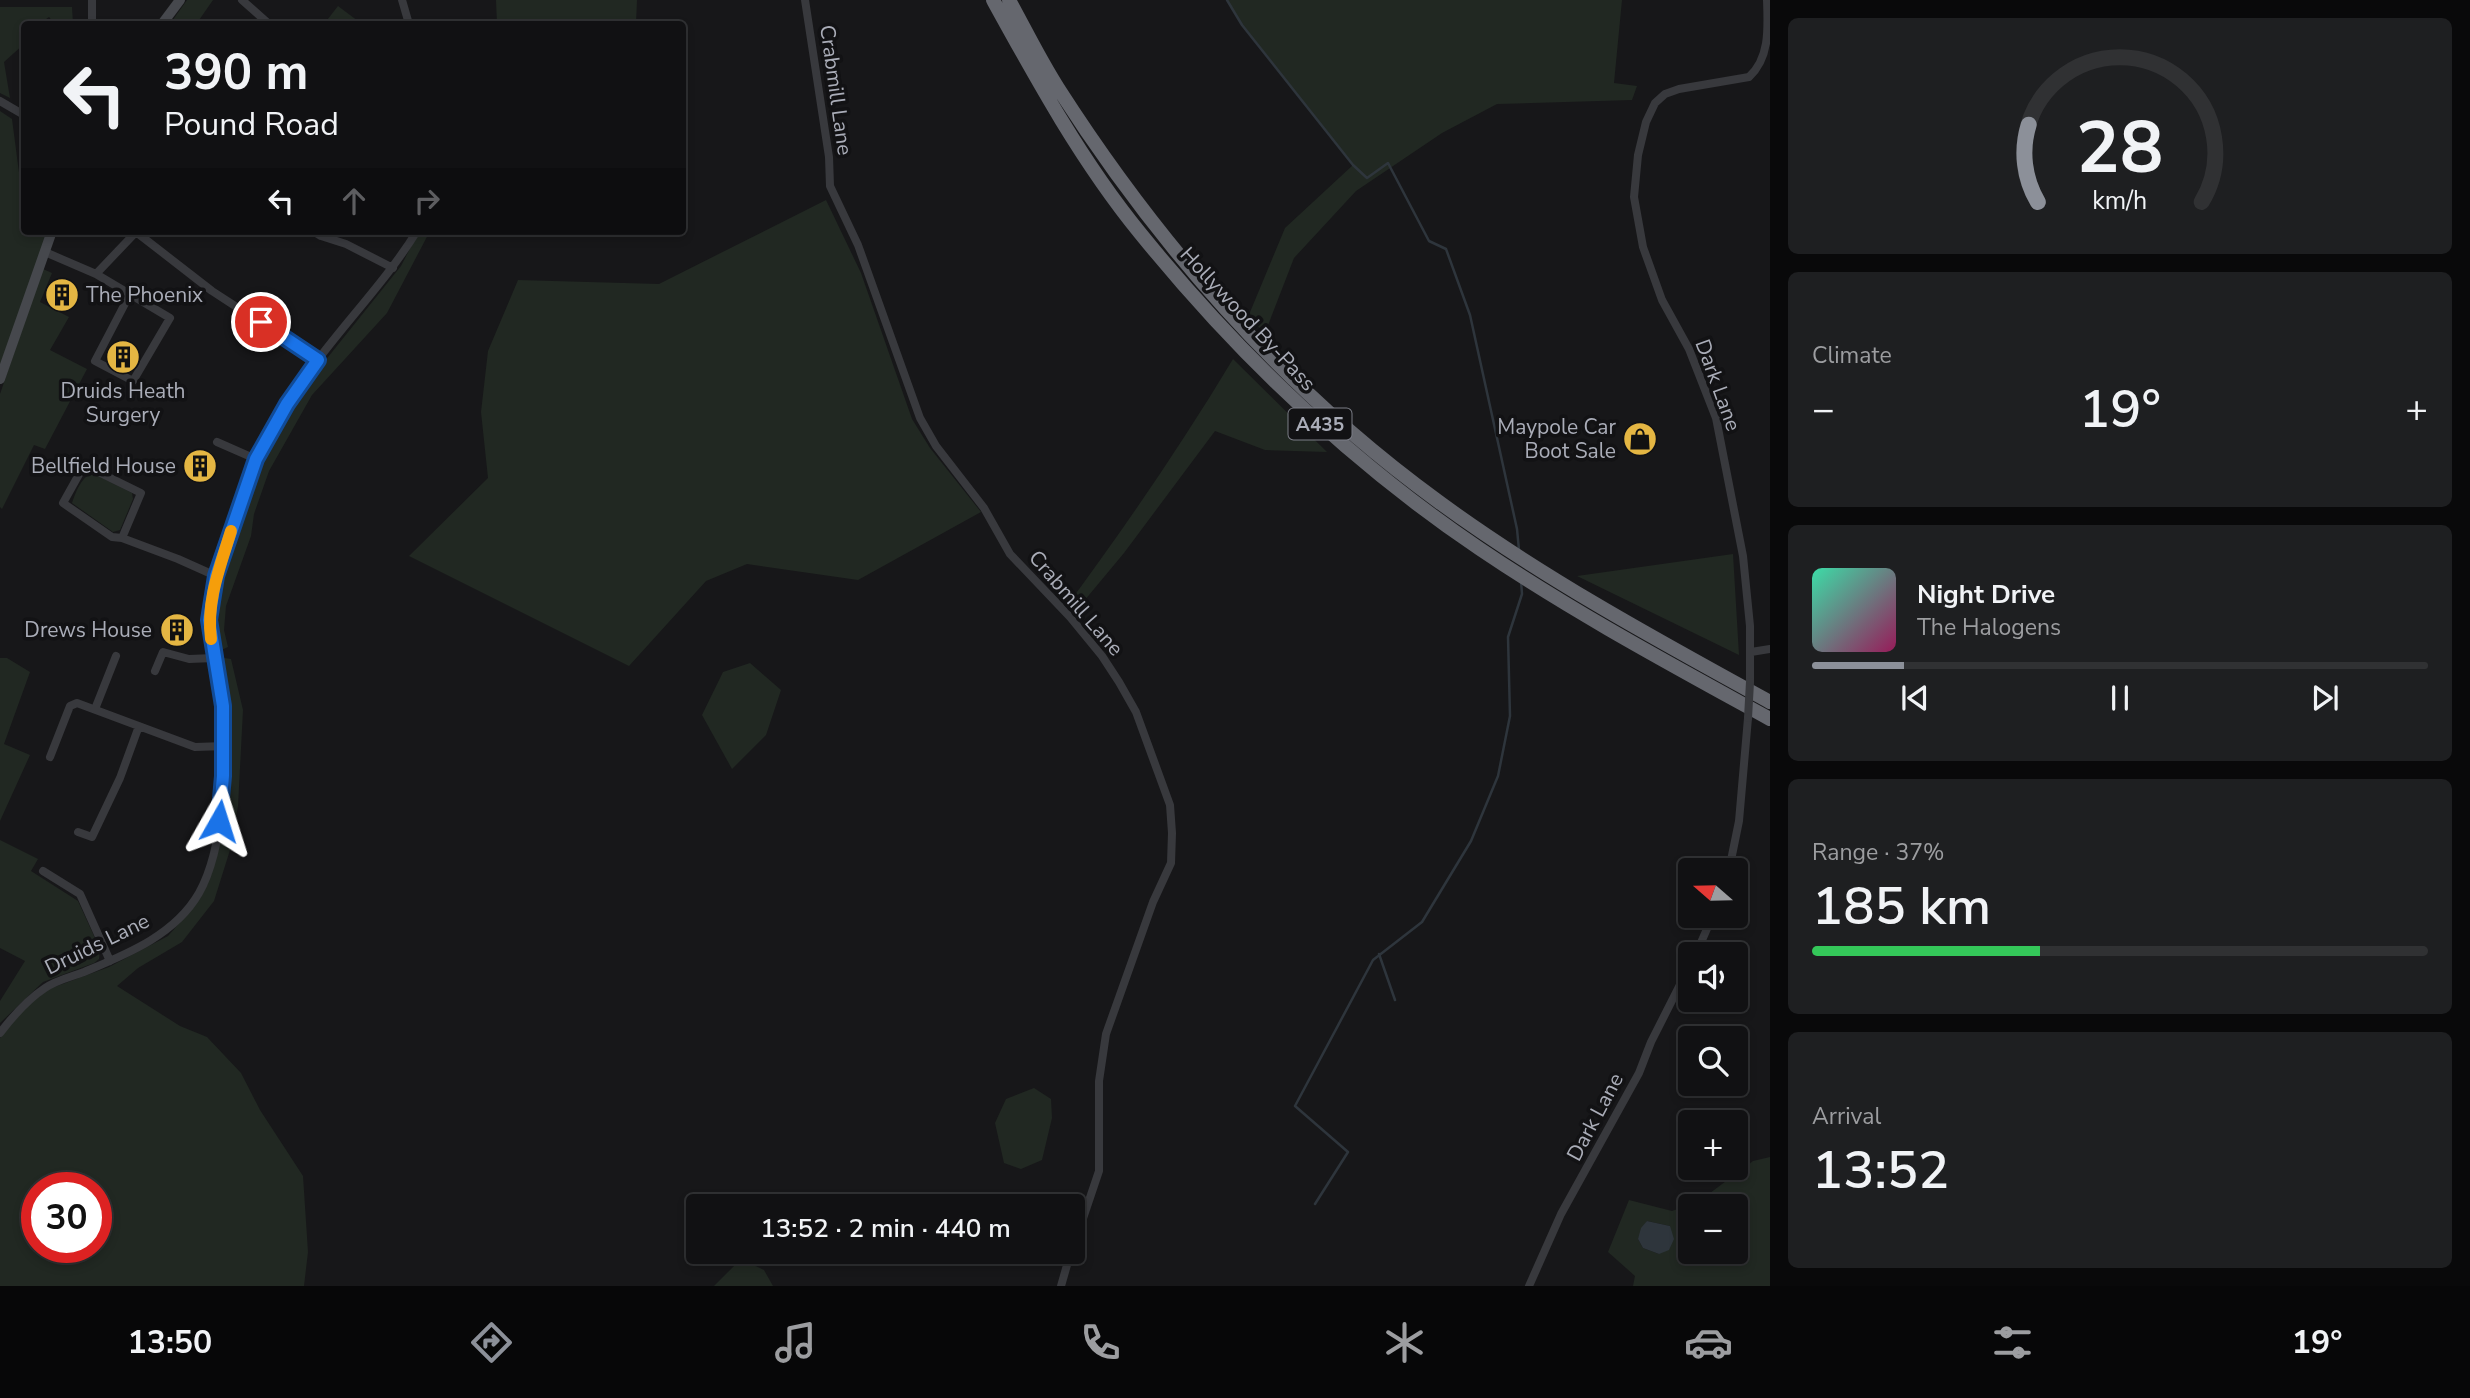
<!DOCTYPE html>
<meta charset="utf-8">
<style>
:root{--surface:#111113;--page:#1e1f21;--text:#f1f3f6;--muted:#9c9da0;--line:#303133;--accent:#8c9099}
body{margin:0;font-family:"Nunito Sans",sans-serif;background:var(--page);color:var(--text);height:100vh;display:flex;flex-direction:column;font-size:26px;white-space:nowrap}
*{box-sizing:border-box;margin:0}
p{font-size:23px;color:var(--muted)}
.icon{flex:none;width:38px;height:38px;fill:none;stroke:currentColor;stroke-width:2;stroke-linecap:round;stroke-linejoin:round}
.map{position:relative;flex:1;overflow:hidden}
.drawer{display:flex;flex-direction:column;gap:18px;padding:18px;background:#09090a;width:700px}
.drawer>*{flex:none}
.top-card{position:absolute;left:21px;top:21px;width:665px;height:214px;border-radius:7px;box-shadow:0 4px 10px #0003,0 0 0 2px var(--line);background:#111113;color:var(--text);overflow:hidden}
.needle{width:46px;rotate:290deg}
.buttons{position:absolute;left:1678px;top:858px;display:grid;gap:14px}
.buttons a{display:grid;place-items:center;width:70px;height:70px;border-radius:7px;background:var(--surface);box-shadow:0 4px 10px #0003,0 0 0 2px var(--line);font-size:35px}
.speed{position:absolute;left:21px;top:1172px;display:flex;gap:14px;font-size:35px;font-weight:700;text-align:center}
.speed>*{display:grid;place-content:center;width:91px;height:91px;border-radius:50%;background:var(--surface);box-shadow:0 4px 10px #0003,0 0 0 2px var(--line);line-height:1}
.speed .limit{border:10px solid #d22;background:#fff;color:#111}
.pin{position:absolute;display:grid;place-items:center;width:60px;height:60px;color:#fff;margin:-30px;border:4px solid #fff;border-radius:50%;box-shadow:0 2px 7px #0007}
.me{position:absolute;width:77px;margin:-38px;rotate:6deg;stroke-linejoin:round;filter:drop-shadow(0 0 5px #0008)}
.turn{display:flex;align-items:center;gap:24px;height:147px;padding:0 28px;font-size:32px}
.turn .icon{width:91px;height:91px;stroke-width:2.5}
.turn b{display:block;font-size:49px;line-height:60px}
.lanes{display:flex;align-items:center;height:66px;padding:0 28px;background:#0003;justify-content:center;gap:35px;direction:ltr}
.lanes .off{opacity:.35}
.big{font-size:52px;font-weight:600;line-height:1.1}
.drawer .card{flex:1;display:flex;flex-direction:column;justify-content:center;gap:10px;min-width:0;padding:0 24px;border-radius:10px;background:var(--page)}
.drawer .dial{align-items:center;gap:0}
.dial svg{height:182px;overflow:visible;fill:none;stroke:var(--line);stroke-width:7;stroke-linecap:round;text-anchor:middle}
.dial text{fill:var(--text);stroke:none}
.song{display:flex;align-items:center;gap:21px}
.cover{width:84px;height:84px;border-radius:10px;background:linear-gradient(135deg,hsl(160 70% 55%),hsl(330 70% 35%))}
.played{height:7px;border-radius:4px;background:linear-gradient(90deg,var(--accent) 15%,var(--line) 15%)}
.keys{display:flex;justify-content:space-around;direction:ltr}
.heat{display:flex;justify-content:space-between;align-items:center;font-size:38px;direction:ltr}
.charge{height:10px;border-radius:5px;background:linear-gradient(90deg,#34c759 37%,var(--line) 0)}
.trip{position:absolute;left:686px;top:1194px;width:399px;height:70px;border-radius:7px;background:var(--surface);box-shadow:0 4px 10px #0003,0 0 0 2px var(--line);font-weight:600;line-height:70px;text-align:center}
.tabs{display:flex;height:112px;justify-content:space-around;align-items:center;background:#070708;color:var(--muted)}
.tabs .icon{width:49px;height:49px}
.tabs .current{color:var(--accent)}
.tabs b{font-size:32px;color:var(--text)}
main{display:flex;flex:1;min-height:0}
.map>svg:first-child{display:block}
</style>
<main>
<div class="map">
<svg width="1770" height="1286" viewBox="0 0 1770 1286">
<rect width="100%" height="100%" fill="#171719"/>
<path fill="#212822" fill-rule="evenodd" d="M187,0H213L197,23L193,20L190,24H170Z
M496,0H637L636,24H497Z
M1227,0H1622L1614,83L1637,86L1632,100L1497,104L1442,133L1356,191L1294,258L1265,333L1248,317L1285,228L1353,165L1242,25Z
M338,6L362,24H324Z
M0,7H72L73,24H55L49,17L39,24H24V44L4,62L10,98L0,93Z
M0,111L12,119L20,180L24,183V231H48L0,366Z
M826,200L861,273L912,419L930,448L981,512L858,580L747,564L706,581L629,666L409,556L488,478L481,412L488,351L518,280L659,284Z
M419,231H430L387,313L312,395L269,471L254,514L251,536L226,606L224,630L228,647L219,651L213,631L216,593L233,534L261,458L292,402L401,266Z
M43,269L52,273L40,302L69,317L50,350L87,369L45,449L34,445L2,509L0,507V394Z
M1233,359L1327,452L1265,450L1215,431L1124,553L1074,613L1066,607C1125,527 1182,444 1233,359Z
M92,473L132,493L133,499L120,530L113,532L72,503C76,491 81,478 92,473Z
M1733,554L1739,655L1577,576Z
M218,657L231,659L243,710L238,806L230,850L214,901L182,942L138,968L117,986L180,1026L207,1037L241,1073L260,1110L303,1176L308,1252L304,1286H0V1038L24,1009L49,989L109,967L168,936L196,904L207,885L224,807L231,717ZM37,1188H96V1248H37Z
M0,658H7L30,672L4,744L30,755L0,821Z
M750,663L781,690L766,735L732,769L702,715L723,672Z
M0,840L38,859L31,871L78,901L100,949L99,959L94,963L43,982L0,1023V1001L25,961L0,948Z
M1034,1088L1051,1099L1052,1118L1042,1160L1021,1169L1004,1163L995,1123L1006,1099Z
M1770,1157V1286H1633L1635,1276L1608,1252L1629,1200L1672,1211L1698,1202L1753,1161ZM1690,1206H1736V1251H1690ZM1647,1221L1670,1226L1659,1254L1643,1248L1638,1239Z
M741,1259L764,1270L773,1286H714Z"/>
<path fill="#2e353c" d="M1647,1221L1670,1226L1674,1239L1669,1250L1659,1254L1643,1248L1638,1239L1641,1228Z"/>
<g fill="none" stroke-linecap="round" stroke-linejoin="round">
<path stroke="#2e353c" stroke-width="2.5" d="M1227,0L1242,25L1353,165L1367,178L1388,163L1429,241L1446,249L1470,315L1517,529L1519,550
M1379,954L1395,1000
M1315,1204L1348,1152L1295,1106L1373,960L1422,922L1471,841L1498,776L1510,716L1508,637L1522,594L1521,581"/>
<path stroke="#38393d" stroke-width="8" d="M242,0L269,24
M402,0L409,24
M805,0L829,157L830,186L858,245L920,418L936,446L984,508L1010,554L1070,617L1102,656L1119,682L1136,712L1170,805L1172,833L1171,863L1153,902L1106,1034L1099,1081V1171L1073,1248
M92,23V0
M0,101L24,115
M313,231L321,236L346,244L393,268
M45,252L96,274L136,232L212,291L318,360
M96,274L170,318L133,381L95,361L130,294
M217,442L256,459
M122,538L141,493L86,466L82,469L63,503L112,537L122,538L178,559L216,576
M1751,652L1770,649
M155,671L163,652L189,659L214,658
M1750,682V626L1743,556L1716,418L1689,349L1662,300L1643,247L1634,197L1638,155L1646,122L1655,103L1665,94L1679,89L1749,77C1770,58 1768,28 1767,0
M95,709L116,656
M50,757L70,706L77,703L195,747L225,746
M78,832L92,837L120,778L139,726
M1729,870L1739,821L1748,718
M43,871L80,894L110,961
M1696,954L1713,915
M0,1033C13,1016 27,1000 45,988C57,980 71,977 84,972C127,954 175,935 199,893C224,849 229,756 223,706C219,668 206,634 212,596C215,576 222,558 228,540C237,513 245,486 256,460C272,425 294,391 317,361C350,317 388,278 417,231
M1061,1286L1071,1251
M1529,1286L1561,1214L1639,1073L1651,1042L1690,965"/>
<path stroke="#46484d" stroke-width="10" d="M162,24L180,0
M0,379L52,231"/>
<path stroke="#65676e" stroke-width="14" d="M993,0C1037,80 1082,162 1140,233C1238,354 1351,462 1480,549C1573,612 1672,665 1770,719
M1009,0C1025,29 1040,60 1058,88C1160,247 1286,391 1439,502C1543,578 1657,640 1770,702"/>
<path stroke="#38393d" stroke-width="8" d="M1748,718L1750,682"/>
</g>
<g fill="none" stroke-linecap="round" stroke-linejoin="round">
<g stroke="#114b97" stroke-width="18">
<path id="route" d="M219,821L223,776V706L209,620L216,576L256,459L287,404L318,360L261,322"/>
</g>
<use href="#route" stroke="#1a73e8" stroke-width="12"/>
<path stroke="#f59e0b" stroke-width="12" d="M211,639C206,601 220,567 231,531"/>
</g>
<defs>
<g id="building-disc" transform="scale(1.75)"><circle r="9.5" fill="#e4b643" stroke="#121214"/><path d="M-4-6H4V6H1V3H-1V6H-4ZM-2.5-4.3h1.7v1.8h-1.7ZM.8-4.3h1.7v1.8H.8ZM-2.5-1h1.7V.8h-1.7ZM.8-1h1.7V.8H.8Z" fill="#111"/></g>
<g id="shop-disc" transform="scale(1.75)"><circle r="9.5" fill="#e4b643" stroke="#121214"/><path d="M-5-2.5h2.3a2.7 3.5 0 0 1 5.4 0H5L5.5 6h-11ZM-1.5-2.5h3a1.5 2.3 0 0 0-3 0Z" fill="#111"/></g>
</defs>
<g fill-rule="evenodd">
<use href="#building-disc" x="62" y="295"/>
<use href="#building-disc" x="123" y="357"/>
<use href="#shop-disc" x="1640" y="439"/>
<use href="#building-disc" x="200" y="466"/>
<use href="#building-disc" x="177" y="630"/>
</g>
<g text-anchor="middle" stroke-width="7" stroke-linejoin="round" paint-order="stroke">
<rect fill="#121214" stroke="#7c7e87" stroke-width="2" x="1288.5" y="408.5" width="63" height="31" rx="5"/>
<g font-size="19" font-weight="bold" fill="#aaadb8">
<text x="1320" y="431">A435</text>
</g>
<g font-size="21" fill="#aaadb8" stroke="#121214">
<text transform="translate(836 90) rotate(82)" y="7">Crabmill Lane</text>
<text transform="translate(1248 319) rotate(47)" y="7">Hollywood By-Pass</text>
<text transform="translate(1718 385) rotate(70)" y="7">Dark Lane</text>
<text transform="translate(1076 603) rotate(49)" y="7">Crabmill Lane</text>
<text transform="translate(97 944) rotate(-26)" y="7">Druids Lane</text>
<text transform="translate(1595 1117) rotate(-62)" y="7">Dark Lane</text>
</g>
<g font-size="21" fill="#aaadb8" stroke="#121214" text-anchor="end">
<text x="86" y="302" text-anchor="start">The Phoenix</text>
<text x="123" y="398" text-anchor="middle">Druids Heath<tspan x="123" dy="24">Surgery</tspan></text>
<text x="1616" y="434">Maypole Car<tspan x="1616" dy="24">Boot Sale</tspan></text>
<text x="176" y="473">Bellfield House</text>
<text x="152" y="637">Drews House</text>
</g>
</g>
</svg>
<div class="buttons">
<a><svg class="needle" viewBox="-14 -14 28 28"><path d="M0-13l5 13h-10z" fill="#e53935"/><path d="M0 13l5-13h-10z" fill="#9c9da0"/></svg></a>
<a><svg class="icon" aria-label="sound" viewBox="0 0 24 24"><path d="M4 9h4l5-4v14l-5-4H4zM17 9q2 3 0 6"/></svg></a>
<a><svg class="icon" aria-label="search" viewBox="0 0 24 24"><circle cx="10" cy="10" r="6"/><path d="M15 15l6 6"/></svg></a>
<a>+</a>
<a>−</a>
</div>
<div class="speed"><div class="limit">30</div></div>
<div class="pin" style="left:261px;top:322px;background:#d93025"><svg class="icon" aria-label="arrive" viewBox="0 0 24 24"><path d="M6 21V4h12l-3 4 3 4H6"/></svg></div>
<svg class="me" style="left:219px;top:821px" viewBox="-20 -20 40 40"><path d="M0-17L14 15 0 8-14 15z" fill="#1a73e8" stroke="#fff" stroke-width="4"/></svg>
<div class="trip">13:52 · 2 min · 440 m</div>
<div class="top-card">
<div class="turn"><svg class="icon" aria-label="left" viewBox="0 0 24 24"><path d="M17 20v-9H6M10 6l-5 5 5 5"/></svg><div><b>390 m</b>Pound Road</div></div>
<div class="lanes"><svg class="icon" aria-label="left" viewBox="0 0 24 24"><path d="M17 20v-9H6M10 6l-5 5 5 5"/></svg><svg class="icon off" aria-label="ahead" viewBox="0 0 24 24"><path d="M12 20V5M6 11l6-6 6 6"/></svg><svg class="icon off" aria-label="right" viewBox="0 0 24 24"><path d="M7 20v-9h11M14 6l5 5-5 5"/></svg></div>
</div>
</div>
<section class="drawer">
<div class="card dial"><svg viewBox="0 0 100 80">
<path d="M14 69A42 42 0 1 1 86 69"/>
<path d="M14 69A42 42 0 0 1 10 35" stroke="#8c9099"/>
<text x="50" y="56" font-size="32" font-weight="700">28</text>
<text x="50" y="72" font-size="11">km/h</text>
</svg></div>
<div class="card"><p>Climate</p>
<div class="heat"><a>−</a><b class="big">19°</b><a>+</a></div>
</div>
<div class="card">
<div class="song"><i class="cover"></i><div><b>Night Drive</b><p>The Halogens</p></div></div>
<div class="played"></div>
<div class="keys"><svg class="icon" aria-label="previous" viewBox="0 0 24 24"><path d="M18 5L8 12l10 7zM5 5v14"/></svg><svg class="icon" aria-label="pause" viewBox="0 0 24 24"><path d="M8 5v14M16 5v14"/></svg><svg class="icon" aria-label="next" viewBox="0 0 24 24"><path d="M6 5l10 7-10 7zM19 5v14"/></svg></div>
</div>
<div class="card"><p>Range · 37%</p><b class="big">185 km</b><div class="charge"></div></div>
<div class="card"><p>Arrival</p><b class="big">13:52</b></div>
</section>
</main>
<nav class="tabs">
<b>13:50</b>
<svg class="icon current" aria-label="directions" viewBox="0 0 24 24"><path d="M12 3l9 9-9 9-9-9zM9 14v-3h6M13 9l2 2-2 2"/></svg>
<svg class="icon" aria-label="music" viewBox="0 0 24 24"><path d="M9 18V5l10-2v13"/><circle cx="6" cy="18" r="3"/><circle cx="16" cy="16" r="3"/></svg>
<svg class="icon" aria-label="phone" viewBox="0 0 24 24"><path d="M5 4h4l2 5-3 2q2 4 5 5l2-3 5 2v4C11 20 4 13 5 4z"/></svg>
<svg class="icon" aria-label="climate" viewBox="0 0 24 24"><path d="M12 3v18M4 7l16 10M4 17L20 7"/></svg>
<svg class="icon" aria-label="car" viewBox="0 0 24 24"><path d="M5 17H2v-5l4-1 3-4h7l3 4 3 1v5h-3M9 17h6M6 11h13"/><circle cx="7" cy="17" r="2"/><circle cx="17" cy="17" r="2"/></svg>
<svg class="icon" aria-label="filters" viewBox="0 0 24 24"><path d="M4 7h16M4 17h16"/><circle cx="9" cy="7" r="2"/><circle cx="15" cy="17" r="2"/></svg>
<b>19°</b>
</nav>
